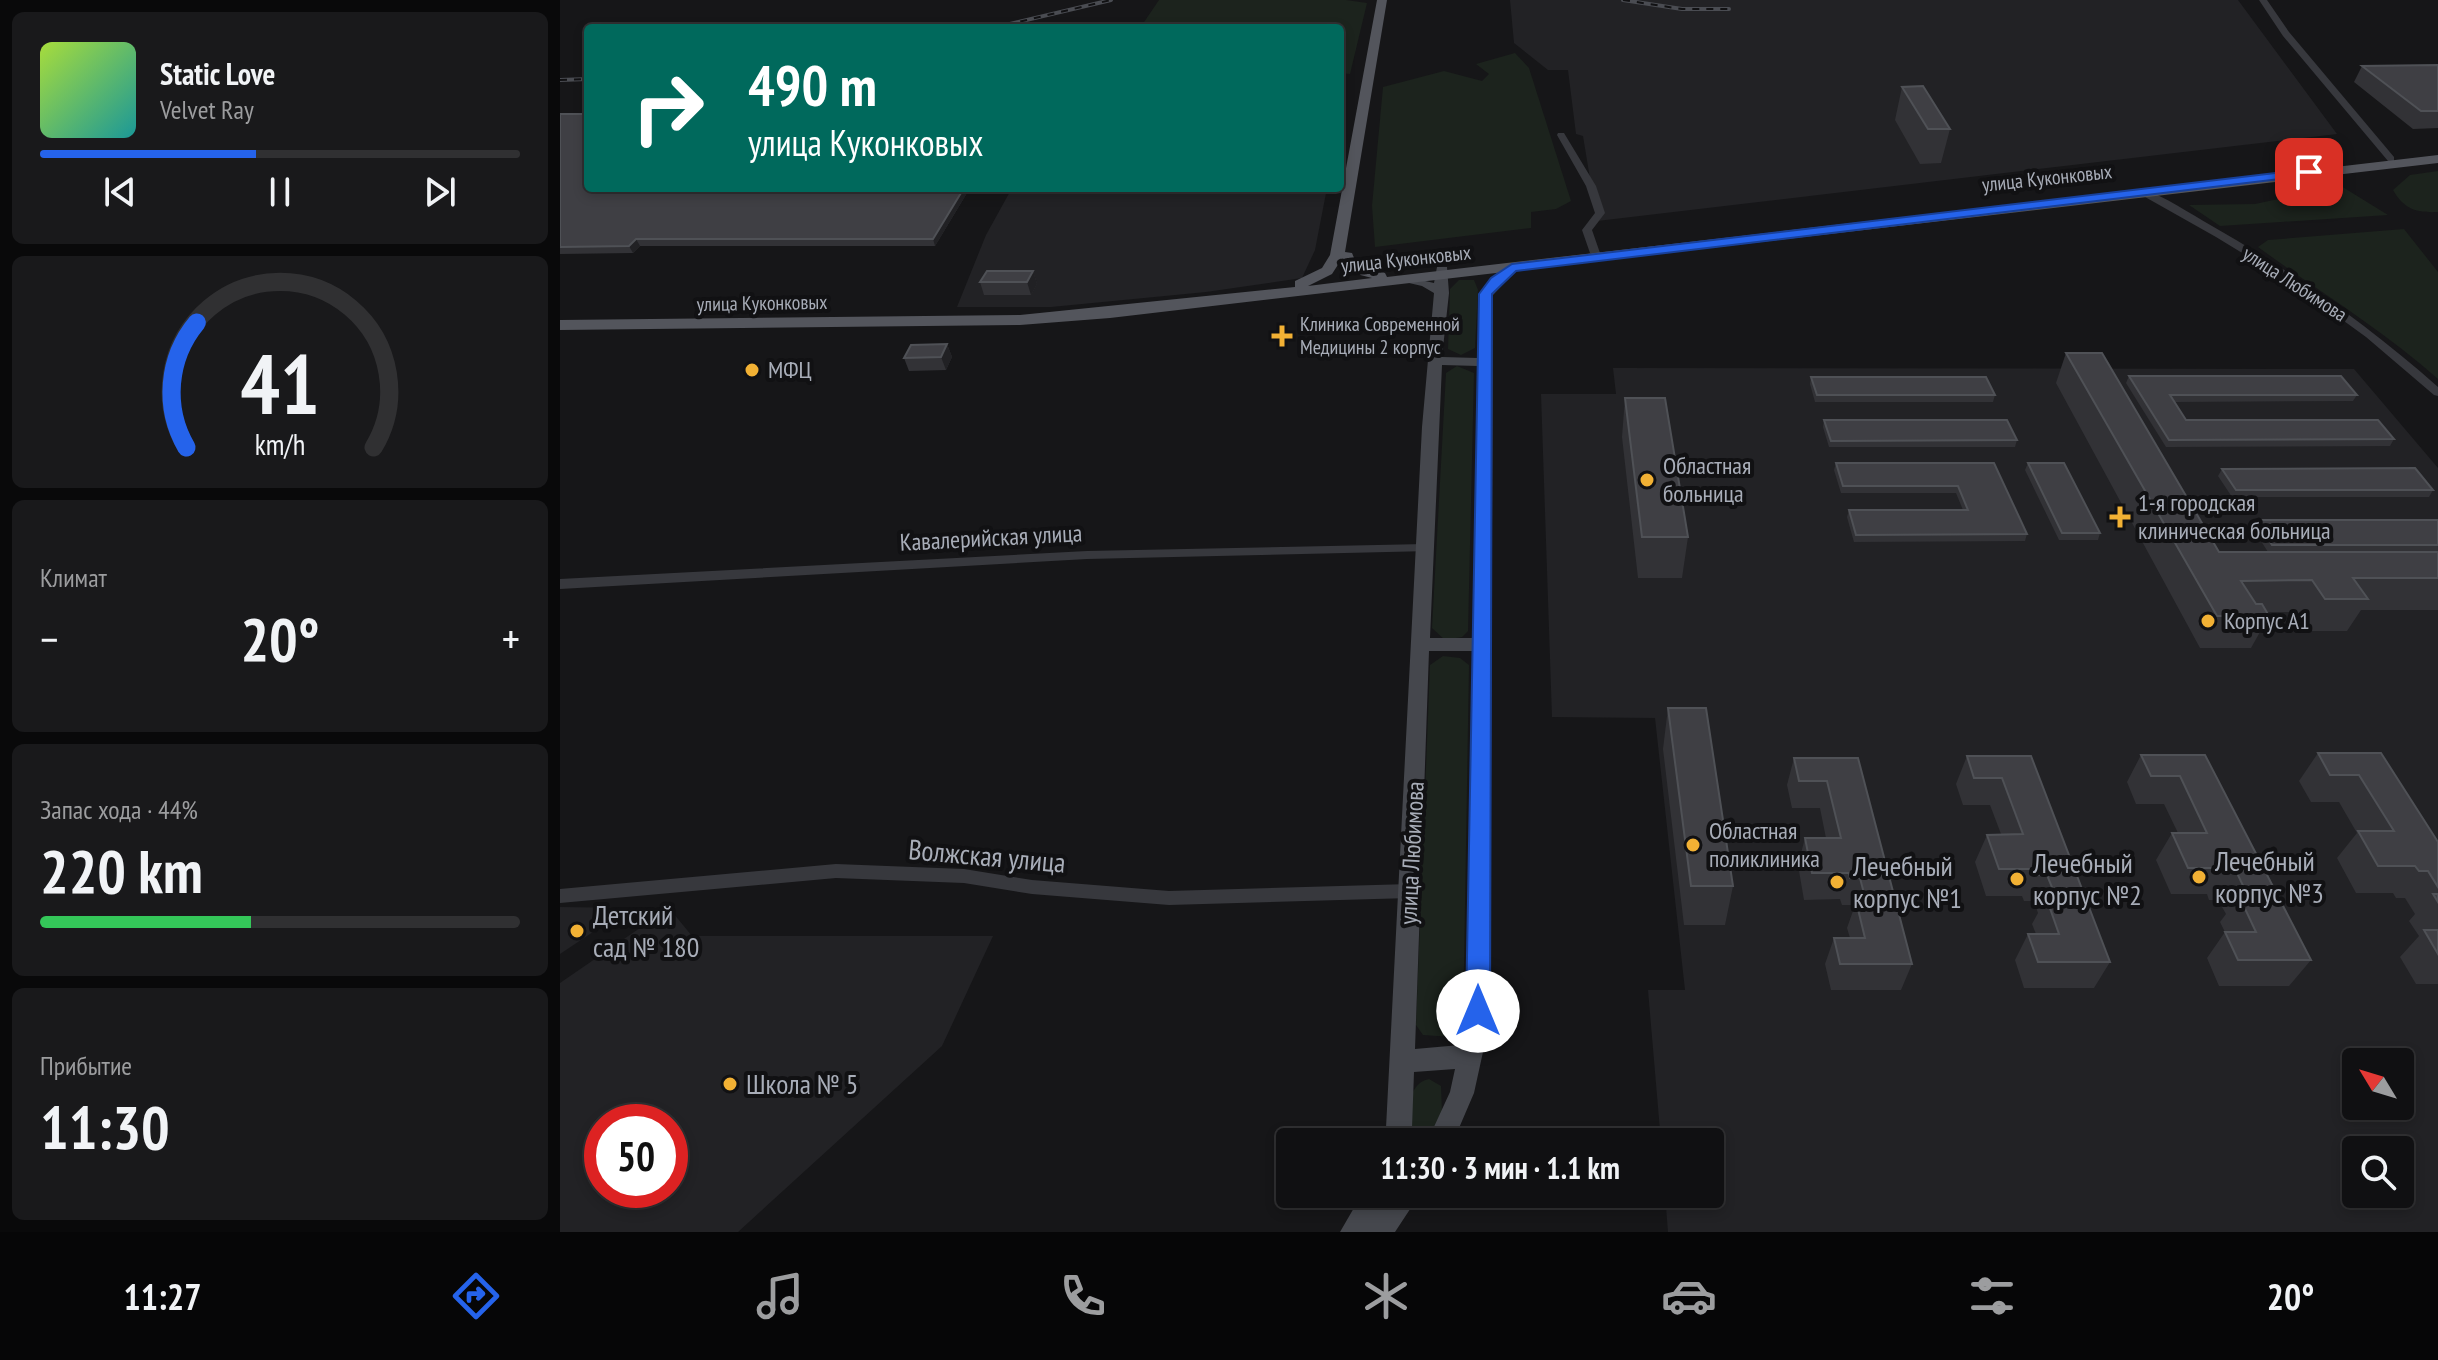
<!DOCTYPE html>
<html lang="ru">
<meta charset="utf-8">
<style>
:root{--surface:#101012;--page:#19191b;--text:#f1f3f6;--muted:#9c9d9f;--line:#303032;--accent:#2563eb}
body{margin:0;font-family:"PT Sans Narrow",sans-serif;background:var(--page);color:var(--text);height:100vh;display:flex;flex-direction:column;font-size:30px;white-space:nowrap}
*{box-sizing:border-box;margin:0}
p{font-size:26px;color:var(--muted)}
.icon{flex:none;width:44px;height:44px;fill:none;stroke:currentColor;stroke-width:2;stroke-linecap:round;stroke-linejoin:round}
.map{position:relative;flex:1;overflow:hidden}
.details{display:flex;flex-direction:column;gap:12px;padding:12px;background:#09090a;width:560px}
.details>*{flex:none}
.guide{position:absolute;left:24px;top:24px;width:760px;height:168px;border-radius:8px;box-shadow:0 4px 12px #0003,0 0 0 2px var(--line);background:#00695c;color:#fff;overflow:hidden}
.needle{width:52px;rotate:308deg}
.controls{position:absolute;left:1782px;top:1048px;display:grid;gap:16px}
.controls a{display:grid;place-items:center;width:72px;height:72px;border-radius:8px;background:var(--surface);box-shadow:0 4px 12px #0003,0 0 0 2px var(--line);font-size:40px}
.speed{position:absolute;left:24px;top:1104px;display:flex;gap:16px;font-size:40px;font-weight:700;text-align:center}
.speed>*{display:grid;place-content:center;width:104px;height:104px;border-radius:50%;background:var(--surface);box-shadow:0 4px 12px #0003,0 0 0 2px var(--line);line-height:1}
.speed .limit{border:12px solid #d22;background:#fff;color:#111}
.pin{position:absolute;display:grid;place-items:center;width:68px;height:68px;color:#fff;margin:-34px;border-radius:16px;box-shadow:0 4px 12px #0006}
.me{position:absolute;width:88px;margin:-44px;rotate:0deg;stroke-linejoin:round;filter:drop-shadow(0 0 6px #0008)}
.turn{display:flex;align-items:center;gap:28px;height:168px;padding:0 32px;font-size:36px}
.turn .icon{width:104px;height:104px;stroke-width:2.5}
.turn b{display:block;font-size:56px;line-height:68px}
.big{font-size:60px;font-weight:800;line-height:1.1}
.details .tile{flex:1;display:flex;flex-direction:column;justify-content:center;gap:12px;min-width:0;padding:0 28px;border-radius:12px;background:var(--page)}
.details .dial{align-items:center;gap:0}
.dial svg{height:208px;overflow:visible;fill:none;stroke:var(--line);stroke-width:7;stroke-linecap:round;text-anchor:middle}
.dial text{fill:var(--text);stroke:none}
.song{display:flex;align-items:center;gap:24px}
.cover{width:96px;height:96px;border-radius:12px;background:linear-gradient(135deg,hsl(80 70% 55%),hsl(180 70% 35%))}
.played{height:8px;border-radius:4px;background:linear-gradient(90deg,var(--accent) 45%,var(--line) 45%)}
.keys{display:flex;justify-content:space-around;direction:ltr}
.heat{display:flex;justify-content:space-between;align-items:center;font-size:44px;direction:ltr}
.charge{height:12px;border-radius:6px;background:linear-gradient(90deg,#34c759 44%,var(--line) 0)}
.trip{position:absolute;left:716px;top:1128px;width:448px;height:80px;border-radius:8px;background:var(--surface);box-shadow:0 4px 12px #0003,0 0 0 2px var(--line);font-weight:800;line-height:80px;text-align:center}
.tab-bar{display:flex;height:128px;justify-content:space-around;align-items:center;background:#060607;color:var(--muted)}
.tab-bar .icon{width:56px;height:56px}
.tab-bar .on{color:var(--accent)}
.tab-bar b{font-size:36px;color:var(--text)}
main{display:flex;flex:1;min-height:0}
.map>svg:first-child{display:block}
</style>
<main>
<section class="details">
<div class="tile">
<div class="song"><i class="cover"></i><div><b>Static Love</b><p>Velvet Ray</p></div></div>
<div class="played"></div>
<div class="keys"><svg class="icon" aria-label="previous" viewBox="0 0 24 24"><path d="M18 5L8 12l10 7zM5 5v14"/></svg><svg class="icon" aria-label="pause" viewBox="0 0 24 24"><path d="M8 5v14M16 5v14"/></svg><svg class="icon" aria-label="next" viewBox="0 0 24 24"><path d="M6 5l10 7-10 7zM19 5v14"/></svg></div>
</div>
<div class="tile dial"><svg viewBox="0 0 100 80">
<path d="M14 69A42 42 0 1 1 86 69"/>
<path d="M14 69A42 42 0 0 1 18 21" stroke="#2563eb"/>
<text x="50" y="56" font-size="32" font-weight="700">41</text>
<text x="50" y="72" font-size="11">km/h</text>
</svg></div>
<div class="tile"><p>Климат</p>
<div class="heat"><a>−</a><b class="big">20°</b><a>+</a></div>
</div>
<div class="tile"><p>Запас хода · 44%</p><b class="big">220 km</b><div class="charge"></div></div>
<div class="tile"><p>Прибытие</p><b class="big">11:30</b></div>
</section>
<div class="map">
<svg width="1878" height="1232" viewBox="0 0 1878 1232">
<rect width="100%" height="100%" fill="#161618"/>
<path fill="#222225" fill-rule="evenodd" d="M950,0H1678L1777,134L1037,221L1023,136L1016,134L1008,70H988L954,43Z
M452,188H767L755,250L742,278L646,292L491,307H397L426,235Z
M1053,368L1794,369L1878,468V1232H1108L1105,1194H1150V1142H1101L1088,990H1125L1095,718L992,717L981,394H1056ZM1796,1062H1840V1106H1796ZM1796,1150H1840V1194H1796Z
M0,907L69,908L0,954Z
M109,908L132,936H433L382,1046L178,1232H0V983ZM42,1122H110V1190H42Z"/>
<path fill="#1c231d" d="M599,0H786L807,3L790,74L780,73V28H580Z
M955,53L969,68L1011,201L996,209L971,212V228L815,247L812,206L823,87L884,71L922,81L929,74L916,64Z
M1878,171V212C1856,213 1844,209 1833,190L1850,175Z
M1781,186L1828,215L1660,226L1629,205L1695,204Z
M1844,229L1878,272V379C1822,329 1758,291 1698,247L1708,240Z
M899,280H914L918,290L915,348L901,355L888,349L890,289Z
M897,366L914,373L908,631L902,637L885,640L872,628L886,373Z
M883,656L900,658L909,665L903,1026L892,1037L863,1035L856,1025L870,665Z
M869,1079L881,1086L882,1113L867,1142H844C847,1123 845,1083 869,1079Z"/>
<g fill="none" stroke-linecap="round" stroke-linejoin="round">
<path fill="#37383d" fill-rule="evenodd" d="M1699,0H1707L1729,32L1834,157V161H1828L1723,36Z
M998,133H1004L1036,186L1045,213L1032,230L1040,253L1039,255L1030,253L1022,230L1035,213L1026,186L997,135Z
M1581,188C1606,197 1629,213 1652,226C1733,272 1808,325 1878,387V396L1874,395L1806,337L1733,284L1656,237L1578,193L1576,191Z
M865,544L872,548L870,551L527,559L0,589V579L527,551Z
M276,864L404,869L472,880L609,891L850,884L856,886L859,891L856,896L850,898L609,905L472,894L404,883L276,878L0,903V889Z"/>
<path fill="#45474d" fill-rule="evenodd" d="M952,264L958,268L933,295L930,1020L914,1093L893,1142H867L890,1092L895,1069L854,1072L852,1128L847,1142H821L826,1128L862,427L874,293L862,286L836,280L843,276L874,283L877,267H887L889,293L882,357L918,358L919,294L947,265ZM882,365L918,366L913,638H870ZM869,651H913L906,1020L900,1045L855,1049Z
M802,1194H828L826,1200L831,1194H860L835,1232H780Z"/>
<path fill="#53555c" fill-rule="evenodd" d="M817,0H827L785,252L792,253L797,265L825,273L827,277L1878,155V163L550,318L460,325L0,330V320L460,315L735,287V281L762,268L770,255ZM781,260L785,271L812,278L748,286L772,274Z"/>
<g stroke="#4a4c52" stroke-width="4">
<path id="rail" d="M1063,0L1122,9H1169
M433,28L551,0
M0,80L28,79"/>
</g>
<use href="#rail" stroke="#111113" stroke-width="2" stroke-dasharray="7" stroke-linecap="butt"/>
</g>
<path fill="#323236" d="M1878,65V128L1853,129L1794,82L1802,66Z
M1342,87L1390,129L1381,163L1360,164L1335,120Z
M0,114L28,188H410L375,246H80L73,253L0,254Z
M473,271L477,284L471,295H424L420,282Z
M387,344L392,357L386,370L349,371L344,358Z
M1506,353L1659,552H1708L1692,527L1696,520H1878V610H1801L1787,631H1745L1733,612H1707L1709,616L1691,648H1640L1496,383Z
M1569,376L1797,395L1793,401L1614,402L1626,420L1834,439L1830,446L1606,447L1566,383Z
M1251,377L1435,395L1433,402H1255L1250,384Z
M1065,398L1128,537L1122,578H1078L1062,437Z
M1264,420L1457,440L1455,447H1269L1263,427Z
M1276,463H1434L1467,534L1465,541L1294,542L1287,517L1289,510H1403L1396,493H1281L1274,470Z
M1468,463L1540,533L1538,540H1499L1465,470Z
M1662,469L1873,490L1869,497H1672L1658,476Z
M1108,708L1173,886L1165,925H1124L1103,749Z
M1758,753H1821L1878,842V984H1856L1840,957L1859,936L1849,921L1855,914L1845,898H1836L1833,893H1796L1777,858L1797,833L1779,802H1751L1739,781Z
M1581,755H1645L1751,960L1729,986H1659L1647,958L1665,932L1660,922L1666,914L1658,900H1649L1647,894H1611L1596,860L1612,833H1618L1604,804H1576L1567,782Z
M1407,756H1471L1550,962L1534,988H1464L1455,960L1468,934H1476L1472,924L1478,913L1474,901H1464L1462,896H1426L1415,862L1427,835L1441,834L1430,805H1403L1396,784Z
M1234,758H1298L1352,964L1341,990H1271L1265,964L1274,938H1290L1287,928L1293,911L1291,905H1282L1280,899L1244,900L1238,865L1245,838H1266L1260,808H1232L1227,785Z"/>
<path fill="#212124" d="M404,188H410L375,246L373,239Z
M76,239L80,246L73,253L69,246Z
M473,271L477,284L471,295L467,282Z
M387,344L392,357L386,370L381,357Z"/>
<path fill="#3f3f44" stroke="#4f5156" stroke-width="2" d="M1878,65V111H1861L1802,66Z
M1363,86L1390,129H1368L1342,87Z
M0,114H28V188H404L373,239H76L69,246L0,247Z
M427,271H473L467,282H420Z
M387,344L381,357L344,358L351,345Z
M1506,353H1542L1659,552H1878V578H1793L1808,599H1765L1752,580L1681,581L1696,604H1702L1709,616H1657Z
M1569,376H1781L1797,395H1610L1626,420H1818L1834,439L1609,440Z
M1251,377H1426L1435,395H1257Z
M1065,398H1105L1128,537H1082Z
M1264,420H1447L1457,440L1271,441Z
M1276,463H1434L1467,534L1296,535L1289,510H1408L1398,486H1283Z
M1468,463H1504L1540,533H1502Z
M1855,468L1873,490H1676L1662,469Z
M1696,520H1878V545H1712Z
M1108,708H1146L1173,886H1131Z
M1758,753H1821L1878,842V887L1868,871H1859L1855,866H1818L1798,831H1834L1799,775H1770Z
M1581,755H1645L1751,960H1678L1665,932H1696L1679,896H1688L1677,873H1667L1665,868H1628L1612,833H1647L1620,776H1591Z
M1407,756H1471L1550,962H1478L1468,934H1499L1486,897H1496L1487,875H1478L1476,869H1439L1427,835L1463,834L1442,778H1414Z
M1234,758H1298L1352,964H1280L1274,938H1305L1296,901H1306L1300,878H1290L1289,873H1252L1245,838H1281L1267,781H1239Z
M1873,894H1878V902Z
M1864,930H1878V954Z"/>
<path fill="#2563eb" stroke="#184099" stroke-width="2" d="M1749,169L1753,170V175L956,271L932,294L930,1011L927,1019L918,1022L910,1019L906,1011L919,294L931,278L952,264Z"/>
<g fill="#f2b134" stroke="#111113" stroke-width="3">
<path d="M718 324h8v8h8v8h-8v8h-8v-8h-8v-8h8z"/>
<circle cx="192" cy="370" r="8"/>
<circle cx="1087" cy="480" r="8"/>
<path d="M1556 505h8v8h8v8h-8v8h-8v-8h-8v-8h8z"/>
<circle cx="1648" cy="621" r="8"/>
<circle cx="1133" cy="845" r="8"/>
<circle cx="1639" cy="877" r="8"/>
<circle cx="1457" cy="879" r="8"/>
<circle cx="1277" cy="882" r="8"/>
<circle cx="17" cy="931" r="8"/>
<circle cx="170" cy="1084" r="8"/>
</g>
<g text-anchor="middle" stroke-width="8" stroke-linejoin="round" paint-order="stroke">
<g font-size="20" fill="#a8adb8" stroke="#111113">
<text transform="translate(1487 178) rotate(-6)" y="7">улица Куконковых</text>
<text transform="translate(846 259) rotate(-6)" y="7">улица Куконковых</text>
<text transform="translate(1735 284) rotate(33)" y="7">улица Любимова</text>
<text transform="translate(202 303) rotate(-1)" y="7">улица Куконковых</text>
</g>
<g font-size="20" fill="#a8adb8" stroke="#111113" text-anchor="start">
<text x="740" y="331">Клиника Современной<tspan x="740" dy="23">Медицины 2 корпус</tspan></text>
</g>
<g font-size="24" fill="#a8adb8" stroke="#111113" text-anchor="start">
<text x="208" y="378">МФЦ</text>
<text x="1103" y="474">Областная<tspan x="1103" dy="28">больница</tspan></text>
<text x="1578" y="511">1-я городская<tspan x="1578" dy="28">клиническая больница</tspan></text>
<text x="1664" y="629">Корпус А1</text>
<text x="1149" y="839">Областная<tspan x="1149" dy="28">поликлиника</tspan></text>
</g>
<g font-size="24" fill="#a8adb8" stroke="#111113">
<text transform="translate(431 538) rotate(-3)" y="8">Кавалерийская улица</text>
<text transform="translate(852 853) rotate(-87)" y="8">улица Любимова</text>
</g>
<g font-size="28" fill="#a8adb8" stroke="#111113">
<text transform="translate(427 856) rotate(5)" y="10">Волжская улица</text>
</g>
<g font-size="28" fill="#a8adb8" stroke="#111113" text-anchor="start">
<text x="1655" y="871">Лечебный<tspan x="1655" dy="32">корпус №3</tspan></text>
<text x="1473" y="873">Лечебный<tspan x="1473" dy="32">корпус №2</tspan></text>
<text x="1293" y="876">Лечебный<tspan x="1293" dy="32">корпус №1</tspan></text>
<text x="33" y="925">Детский<tspan x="33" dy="32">сад № 180</tspan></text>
<text x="186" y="1094">Школа № 5</text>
</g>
</g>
</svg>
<div class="controls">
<a><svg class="needle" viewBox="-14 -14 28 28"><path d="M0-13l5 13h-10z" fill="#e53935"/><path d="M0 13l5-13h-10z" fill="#9c9d9f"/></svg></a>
<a><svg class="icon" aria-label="search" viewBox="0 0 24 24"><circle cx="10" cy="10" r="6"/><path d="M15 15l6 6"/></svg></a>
</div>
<div class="speed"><div class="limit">50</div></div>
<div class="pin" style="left:1749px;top:172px;background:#d93025"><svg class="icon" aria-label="arrive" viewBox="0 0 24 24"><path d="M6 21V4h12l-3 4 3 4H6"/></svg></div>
<svg class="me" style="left:918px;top:1011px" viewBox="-20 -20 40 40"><circle r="19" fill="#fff"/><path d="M0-13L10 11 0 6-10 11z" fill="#2563eb"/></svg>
<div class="trip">11:30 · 3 мин · 1.1 km</div>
<div class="guide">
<div class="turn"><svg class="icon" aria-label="right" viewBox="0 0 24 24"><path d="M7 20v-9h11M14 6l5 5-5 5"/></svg><div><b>490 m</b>улица Куконковых</div></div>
</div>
</div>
</main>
<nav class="tab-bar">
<b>11:27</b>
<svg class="icon on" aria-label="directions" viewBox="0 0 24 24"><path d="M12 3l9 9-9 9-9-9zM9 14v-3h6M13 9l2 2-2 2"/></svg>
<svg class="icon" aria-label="music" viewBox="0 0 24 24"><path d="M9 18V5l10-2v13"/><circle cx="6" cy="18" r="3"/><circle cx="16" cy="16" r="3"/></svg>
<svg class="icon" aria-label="phone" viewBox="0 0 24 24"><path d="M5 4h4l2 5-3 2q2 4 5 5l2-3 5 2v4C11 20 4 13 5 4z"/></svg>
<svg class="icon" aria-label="climate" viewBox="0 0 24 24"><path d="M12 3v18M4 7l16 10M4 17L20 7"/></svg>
<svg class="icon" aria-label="car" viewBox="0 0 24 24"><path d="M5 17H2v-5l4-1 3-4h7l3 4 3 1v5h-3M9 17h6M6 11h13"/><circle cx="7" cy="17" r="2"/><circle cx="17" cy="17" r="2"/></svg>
<svg class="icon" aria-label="filters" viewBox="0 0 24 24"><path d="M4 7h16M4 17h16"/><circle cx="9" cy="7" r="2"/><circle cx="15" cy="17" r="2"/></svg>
<b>20°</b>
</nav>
